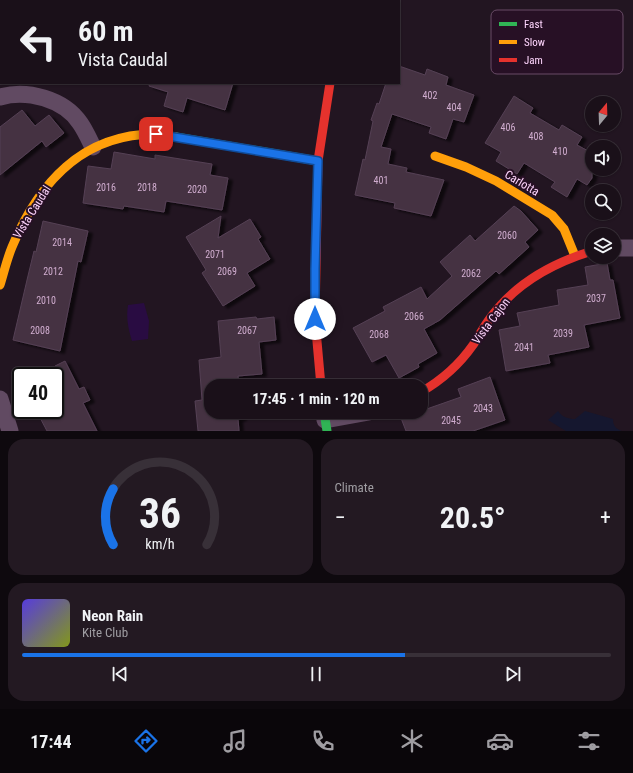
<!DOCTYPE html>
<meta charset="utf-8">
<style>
:root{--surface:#1a1019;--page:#231922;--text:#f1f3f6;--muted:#9f9da2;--line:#383038;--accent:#1a73e8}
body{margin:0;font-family:"Roboto Condensed",sans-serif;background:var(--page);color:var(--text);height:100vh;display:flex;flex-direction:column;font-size:15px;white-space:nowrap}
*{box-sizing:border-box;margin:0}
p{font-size:13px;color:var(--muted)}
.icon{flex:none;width:22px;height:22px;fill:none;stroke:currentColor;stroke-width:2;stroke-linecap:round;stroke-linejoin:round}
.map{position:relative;height:431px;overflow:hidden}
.drawer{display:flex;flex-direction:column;gap:8px;padding:8px;background:#0e090e;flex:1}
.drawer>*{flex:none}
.guide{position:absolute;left:0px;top:0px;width:400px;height:84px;box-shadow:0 1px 3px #0004,0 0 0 1px var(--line);background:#1a1019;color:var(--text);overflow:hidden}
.needle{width:26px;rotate:19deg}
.fabs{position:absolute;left:585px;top:96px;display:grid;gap:8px}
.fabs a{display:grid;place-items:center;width:36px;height:36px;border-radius:50%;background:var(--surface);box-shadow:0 1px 3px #0004,0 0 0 1px var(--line);font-size:20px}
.speed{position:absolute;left:12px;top:367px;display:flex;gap:8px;font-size:20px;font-weight:700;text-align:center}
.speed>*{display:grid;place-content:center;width:52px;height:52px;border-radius:50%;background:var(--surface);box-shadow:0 1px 3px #0004,0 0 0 1px var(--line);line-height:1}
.speed .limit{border:2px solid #111;border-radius:6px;background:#fff;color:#111}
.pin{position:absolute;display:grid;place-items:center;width:34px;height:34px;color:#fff;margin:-17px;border-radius:8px;box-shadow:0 2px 6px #0006}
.me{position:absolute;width:44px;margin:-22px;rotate:0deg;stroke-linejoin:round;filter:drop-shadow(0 0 3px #0008)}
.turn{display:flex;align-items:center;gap:14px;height:84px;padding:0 12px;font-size:18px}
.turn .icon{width:52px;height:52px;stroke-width:2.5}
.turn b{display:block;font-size:28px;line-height:34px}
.big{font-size:30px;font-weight:700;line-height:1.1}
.drawer .card{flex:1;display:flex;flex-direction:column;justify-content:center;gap:6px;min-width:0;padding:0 14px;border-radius:16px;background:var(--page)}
.drawer .dial{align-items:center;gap:0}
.dial svg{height:104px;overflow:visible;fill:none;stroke:var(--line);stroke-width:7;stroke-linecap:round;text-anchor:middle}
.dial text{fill:var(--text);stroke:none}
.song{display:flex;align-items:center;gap:12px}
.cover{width:48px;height:48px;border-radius:6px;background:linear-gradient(135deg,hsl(250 70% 55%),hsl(70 70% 35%))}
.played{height:4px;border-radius:2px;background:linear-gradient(90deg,var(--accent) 65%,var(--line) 65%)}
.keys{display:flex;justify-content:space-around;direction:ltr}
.heat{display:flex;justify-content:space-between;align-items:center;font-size:22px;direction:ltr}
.drawer .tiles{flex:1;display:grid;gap:8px;grid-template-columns:1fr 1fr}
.card:last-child{grid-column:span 2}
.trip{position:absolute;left:204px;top:379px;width:224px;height:40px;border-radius:16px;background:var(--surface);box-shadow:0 1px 3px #0004,0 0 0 1px var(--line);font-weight:700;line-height:40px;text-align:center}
.dock{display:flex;height:64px;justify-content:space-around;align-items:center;background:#0a060a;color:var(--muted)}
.dock .icon{width:28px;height:28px}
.dock .on{color:var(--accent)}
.dock b{font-size:18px;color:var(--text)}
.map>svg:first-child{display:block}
</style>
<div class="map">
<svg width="633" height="431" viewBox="0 0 633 431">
<defs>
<filter id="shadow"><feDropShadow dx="4.5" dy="2.5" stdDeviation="1" flood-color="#0009"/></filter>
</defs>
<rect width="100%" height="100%" fill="#221521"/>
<path fill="#15172f" d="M558,411C562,417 568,419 575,419L585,411L613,419C613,426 616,429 622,431H566L548,420Z"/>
<path fill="#290c42" d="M144,303L149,321L148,339L132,341C128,328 126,318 128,305Z"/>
<path fill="#443343" stroke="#554054" filter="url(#shadow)" d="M399,66L425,75L427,69L448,77L446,85L474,95L464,122L453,119L446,139L429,133L431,127L392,114L381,147L391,149L388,164L407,168L406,172L444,180L431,216L394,208L395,203L355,195L363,159L365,160L373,121L371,120L377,103L379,104L386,83H399Z
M150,83H233L225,110L187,98L183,112L164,106L168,92L149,86Z
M514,96L533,108L530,113L559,130L562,125L582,137L577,145L592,153V178L587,185L577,179L567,197L551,187L555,182L524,163L517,174L496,161L501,152L485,143Z
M22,110L35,126L49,115L64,133L46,147L42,141L0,175V127Z
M114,152L155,159V155L212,164L210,175L228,178L222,210L166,201L164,212L124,206L123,209L83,203L88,166L111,169Z
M514,206L521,211L538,230L525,242L529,247L499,274L496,271L440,320L424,329L437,353L418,364L419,367L399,378L386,355L372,362L353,328L385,311L383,307L421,287L427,299L452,276L440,262L470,235L475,241Z
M221,216L218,238L250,219L261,237L258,239L270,259L247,273L255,286L223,306L202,273L206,270L186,237Z
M43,221L88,231L81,262L78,261L60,351L13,340L27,280L34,251L36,252Z
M607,263L610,280H613L620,318L584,325L589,347L548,355L550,363L506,371L499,330L520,326L517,313L559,305L557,290L588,285L585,267Z
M256,317L257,319L274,317L276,340L259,342L262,374L238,376L239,386H211V412H242V418L238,419L239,431H198L195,401L202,400L199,360L221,357L218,321Z
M65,361L79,389L84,387L90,400L83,403L97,431H47L36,410H55V366Z
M490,377L505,420L473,431H406L401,418L417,412H421V411L461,397L458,389Z"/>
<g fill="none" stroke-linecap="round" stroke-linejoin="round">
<path stroke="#614a62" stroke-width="17" d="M22,1V0
M0,63L1,60
M0,97C27,89 64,99 80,123C85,130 89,139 93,147
M614,248H633
M0,399L10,431
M325,420L369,412"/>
<path stroke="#30b455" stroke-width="9" d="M176,137L318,161
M324,412L327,431"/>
<path stroke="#ff9f0a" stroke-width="9" d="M435,156L466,167L496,181L552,215L564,229L575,256
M0,285C4,272 7,259 12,247C38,184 82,134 155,134C162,134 169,136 176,137"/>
<path stroke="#e5322d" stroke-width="9" d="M355,0V1
M321,386L315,319L318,161L330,83
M421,392C442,380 459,365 473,345C479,336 484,326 491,317C516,283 553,263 592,251"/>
</g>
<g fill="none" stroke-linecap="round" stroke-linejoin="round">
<g stroke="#114b97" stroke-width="10">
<path id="route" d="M156,134L318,161L315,269V319"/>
</g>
<use href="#route" stroke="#1a73e8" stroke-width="7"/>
</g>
<g text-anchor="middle" stroke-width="4" stroke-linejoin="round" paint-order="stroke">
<g font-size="10" fill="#d0adcf">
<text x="430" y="99">402</text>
<text x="454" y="111">404</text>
<text x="508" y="131">406</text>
<text x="536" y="140">408</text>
<text x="560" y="155">410</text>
<text x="381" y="184">401</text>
<text x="106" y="191">2016</text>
<text x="147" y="191">2018</text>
<text x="197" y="193">2020</text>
<text x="507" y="239">2060</text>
<text x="62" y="246">2014</text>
<text x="215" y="258">2071</text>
<text x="53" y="275">2012</text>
<text x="227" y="275">2069</text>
<text x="471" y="277">2062</text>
<text x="596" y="302">2037</text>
<text x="46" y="304">2010</text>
<text x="414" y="320">2066</text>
<text x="40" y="334">2008</text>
<text x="247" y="334">2067</text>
<text x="563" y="337">2039</text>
<text x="379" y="338">2068</text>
<text x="524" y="351">2041</text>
<text x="483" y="412">2043</text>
<text x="451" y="424">2045</text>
</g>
<g font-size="12" fill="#ffd6fe" stroke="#271025">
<text transform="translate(522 183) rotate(31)" y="4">Carlotta</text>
<text transform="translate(32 212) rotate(-58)" y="4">Vista Caudal</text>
<text transform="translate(491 321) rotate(-53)" y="4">Vista Cajon</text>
</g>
</g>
<rect x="491" y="10" width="132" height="64" rx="6" fill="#271025" stroke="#684b66" stroke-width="1"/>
<rect x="499" y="22" width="18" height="4" fill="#30b455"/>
<rect x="499" y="40" width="18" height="4" fill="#ff9f0a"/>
<rect x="499" y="58" width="18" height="4" fill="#e5322d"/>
<g font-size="11" fill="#ffd6fe">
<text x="524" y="28">Fast</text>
<text x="524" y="46">Slow</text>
<text x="524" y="64">Jam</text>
</g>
</svg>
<div class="fabs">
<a><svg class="needle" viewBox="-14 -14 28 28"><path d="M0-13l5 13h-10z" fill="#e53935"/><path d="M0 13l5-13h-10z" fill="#9f9da2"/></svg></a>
<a><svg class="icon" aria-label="sound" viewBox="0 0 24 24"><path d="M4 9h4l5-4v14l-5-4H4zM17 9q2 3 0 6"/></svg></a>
<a><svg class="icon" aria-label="search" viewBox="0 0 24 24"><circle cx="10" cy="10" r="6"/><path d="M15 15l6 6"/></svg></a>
<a><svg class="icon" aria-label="layers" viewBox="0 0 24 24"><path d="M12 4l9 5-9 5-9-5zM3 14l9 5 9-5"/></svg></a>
</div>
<div class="speed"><div class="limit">40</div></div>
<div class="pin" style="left:156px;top:134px;background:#d93025"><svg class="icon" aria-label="arrive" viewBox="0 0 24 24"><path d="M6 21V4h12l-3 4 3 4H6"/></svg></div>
<svg class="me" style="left:315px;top:319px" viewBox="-20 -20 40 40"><circle r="19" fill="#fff"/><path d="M0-13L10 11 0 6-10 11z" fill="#1a73e8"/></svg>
<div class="trip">17:45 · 1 min · 120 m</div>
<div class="guide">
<div class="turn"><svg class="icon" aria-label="left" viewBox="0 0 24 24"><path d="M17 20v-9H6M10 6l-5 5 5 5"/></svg><div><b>60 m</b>Vista Caudal</div></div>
</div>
</div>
<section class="drawer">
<div class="tiles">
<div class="card dial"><svg viewBox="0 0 100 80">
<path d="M14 69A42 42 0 1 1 86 69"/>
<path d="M14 69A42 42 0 0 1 14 26" stroke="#1a73e8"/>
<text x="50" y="56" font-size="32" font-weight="700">36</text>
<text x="50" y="72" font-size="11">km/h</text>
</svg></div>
<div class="card"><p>Climate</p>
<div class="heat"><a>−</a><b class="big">20.5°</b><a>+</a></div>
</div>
<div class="card">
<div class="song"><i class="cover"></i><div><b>Neon Rain</b><p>Kite Club</p></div></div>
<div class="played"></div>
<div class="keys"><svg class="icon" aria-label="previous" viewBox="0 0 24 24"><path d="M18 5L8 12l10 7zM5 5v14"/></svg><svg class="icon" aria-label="pause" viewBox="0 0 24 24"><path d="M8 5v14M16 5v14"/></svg><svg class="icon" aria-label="next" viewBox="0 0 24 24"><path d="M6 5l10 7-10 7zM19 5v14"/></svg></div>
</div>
</div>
</section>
<nav class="dock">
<b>17:44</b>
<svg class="icon on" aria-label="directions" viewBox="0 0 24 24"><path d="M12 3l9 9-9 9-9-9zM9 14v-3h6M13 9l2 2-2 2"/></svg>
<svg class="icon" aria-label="music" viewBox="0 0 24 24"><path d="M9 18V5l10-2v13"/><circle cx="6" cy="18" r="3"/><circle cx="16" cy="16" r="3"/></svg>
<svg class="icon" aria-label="phone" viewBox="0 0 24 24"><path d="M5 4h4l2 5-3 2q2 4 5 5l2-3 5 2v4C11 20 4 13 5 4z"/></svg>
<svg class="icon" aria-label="climate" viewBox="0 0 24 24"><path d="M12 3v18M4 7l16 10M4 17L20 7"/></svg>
<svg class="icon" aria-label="car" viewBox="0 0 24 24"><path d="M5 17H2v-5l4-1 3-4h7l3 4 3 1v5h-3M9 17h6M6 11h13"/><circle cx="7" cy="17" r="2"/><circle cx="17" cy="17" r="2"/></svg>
<svg class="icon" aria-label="filters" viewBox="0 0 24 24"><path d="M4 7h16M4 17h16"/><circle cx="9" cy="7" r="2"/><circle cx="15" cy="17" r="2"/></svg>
</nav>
